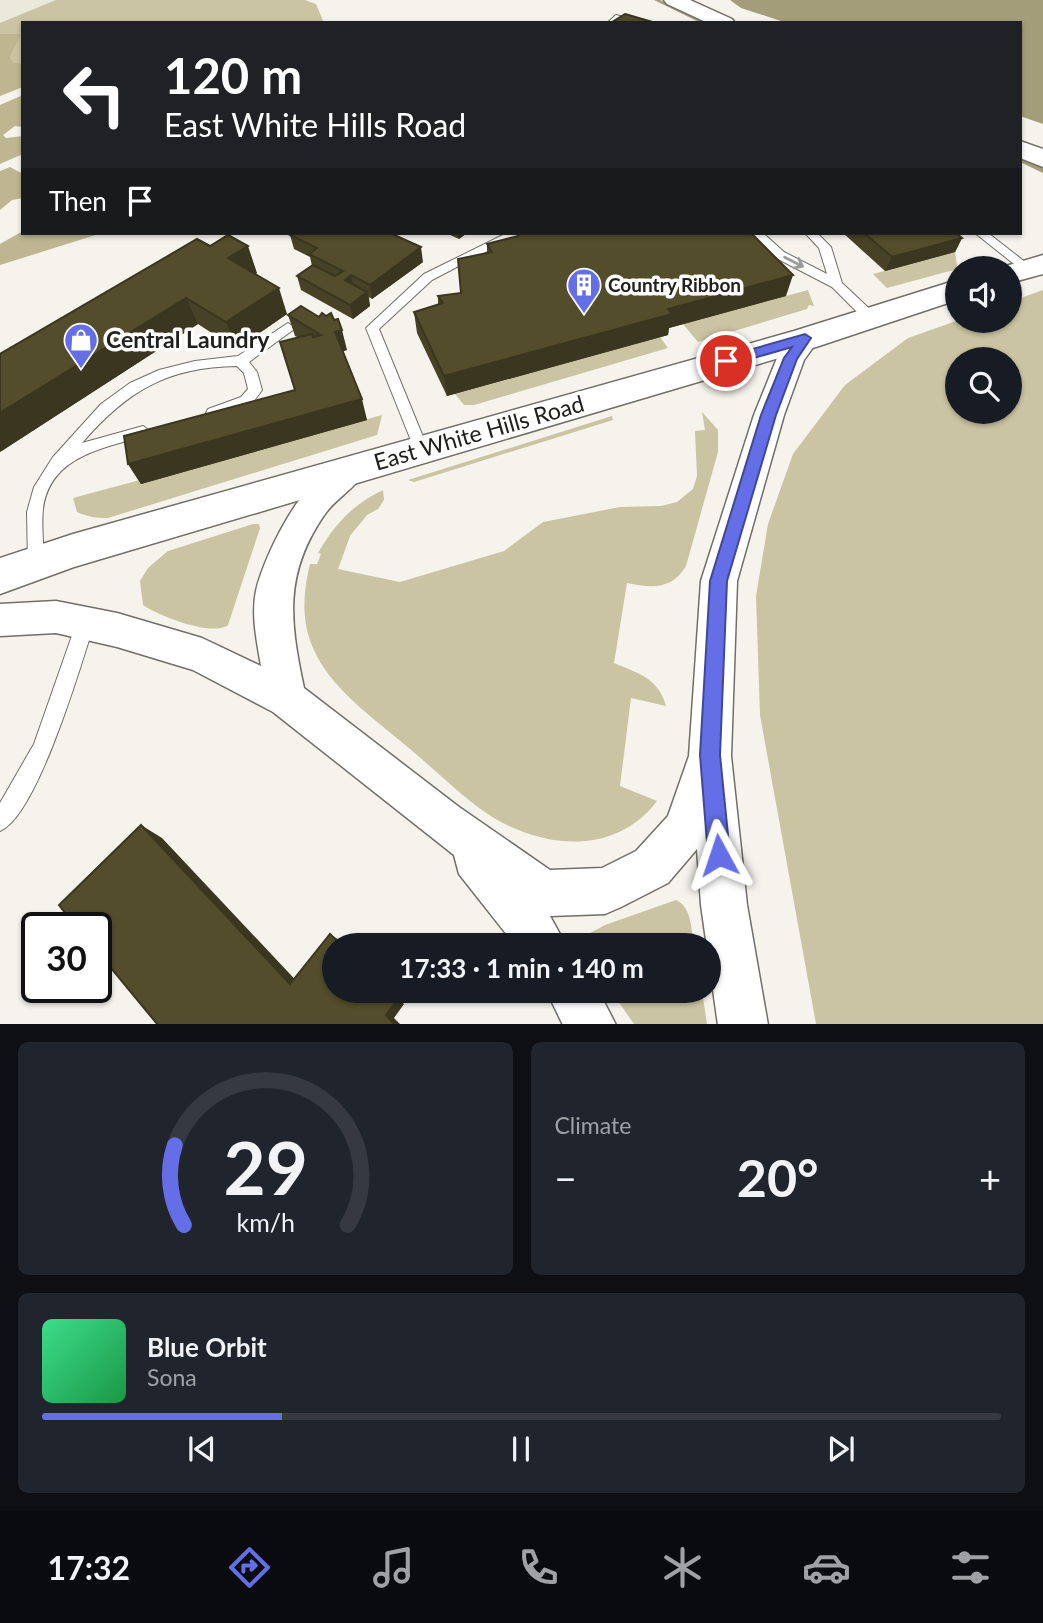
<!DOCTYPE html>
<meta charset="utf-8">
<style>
:root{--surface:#171b24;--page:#20242c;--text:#f1f3f6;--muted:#9ea1a6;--line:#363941;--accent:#646fe7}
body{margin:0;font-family:Lato,sans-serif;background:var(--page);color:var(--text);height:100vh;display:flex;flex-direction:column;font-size:26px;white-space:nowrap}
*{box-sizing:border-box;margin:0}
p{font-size:23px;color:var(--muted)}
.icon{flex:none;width:38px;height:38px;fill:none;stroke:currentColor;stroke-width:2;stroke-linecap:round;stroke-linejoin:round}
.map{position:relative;height:1024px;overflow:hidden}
.sheet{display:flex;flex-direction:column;gap:18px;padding:18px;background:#0d0f14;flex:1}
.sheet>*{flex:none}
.banner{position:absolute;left:21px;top:21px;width:1001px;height:214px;border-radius:0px;box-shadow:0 2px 5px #0004;background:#202124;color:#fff;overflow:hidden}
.controls{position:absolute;left:945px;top:256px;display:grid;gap:14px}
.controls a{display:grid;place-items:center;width:77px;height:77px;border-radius:50%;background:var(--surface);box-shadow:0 2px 5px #0004;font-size:35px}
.speed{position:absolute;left:21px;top:912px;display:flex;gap:14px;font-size:35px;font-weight:700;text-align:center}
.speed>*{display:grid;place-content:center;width:91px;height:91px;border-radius:50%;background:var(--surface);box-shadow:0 2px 5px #0004;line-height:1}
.speed .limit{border:4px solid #111;border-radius:10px;background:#fff;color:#111}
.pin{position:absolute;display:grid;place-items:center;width:60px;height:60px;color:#fff;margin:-30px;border:4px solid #fff;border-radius:50%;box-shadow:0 2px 7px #0007}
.me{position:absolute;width:77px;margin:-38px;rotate:355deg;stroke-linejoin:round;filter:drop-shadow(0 0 5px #0008)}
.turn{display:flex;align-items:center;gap:24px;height:147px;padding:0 28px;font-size:32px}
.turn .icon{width:91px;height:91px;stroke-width:2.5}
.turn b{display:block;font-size:49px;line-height:60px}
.then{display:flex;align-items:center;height:66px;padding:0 28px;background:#0003;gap:14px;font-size:26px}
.big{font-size:52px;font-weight:700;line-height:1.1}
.sheet .card{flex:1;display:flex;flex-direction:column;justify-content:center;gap:10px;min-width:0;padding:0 24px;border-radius:10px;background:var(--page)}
.sheet .dial{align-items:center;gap:0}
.dial svg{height:182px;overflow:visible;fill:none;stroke:var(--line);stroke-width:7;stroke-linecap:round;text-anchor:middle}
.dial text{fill:var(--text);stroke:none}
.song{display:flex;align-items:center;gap:21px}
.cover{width:84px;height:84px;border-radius:10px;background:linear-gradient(135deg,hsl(150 70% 55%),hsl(140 70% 35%))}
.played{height:7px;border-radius:4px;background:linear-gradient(90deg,var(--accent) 25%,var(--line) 25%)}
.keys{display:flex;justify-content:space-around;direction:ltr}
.heat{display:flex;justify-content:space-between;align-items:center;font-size:38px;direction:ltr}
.sheet .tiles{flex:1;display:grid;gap:18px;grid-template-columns:1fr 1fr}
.card:last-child{grid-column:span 2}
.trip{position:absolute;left:322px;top:933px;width:399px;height:70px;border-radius:35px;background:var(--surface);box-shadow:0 2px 5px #0004;font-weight:700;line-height:70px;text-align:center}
.menu{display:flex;height:112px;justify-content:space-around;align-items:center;background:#090b0e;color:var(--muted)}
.menu .icon{width:49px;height:49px}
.menu .on{color:var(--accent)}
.menu b{font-size:32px;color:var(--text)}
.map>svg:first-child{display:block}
</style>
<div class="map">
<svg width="1043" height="1025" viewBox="0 0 1043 1025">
<rect width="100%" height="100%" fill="#f5f3ec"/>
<path fill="#ebe9da" d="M0,0H165L23,23V51L0,58Z"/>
<path fill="#cac4a3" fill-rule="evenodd" d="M56,0H305L316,4L324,23H23V63H14L10,57L20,34H0V23Z
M955,252L957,265L955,270L946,272L887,288L873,274Z
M808,290L814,306L809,305L807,309L698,342L683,324Z
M1043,290V1024H816L760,715L756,596L768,524L793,454L845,385L908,338L959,320H1010V302ZM957,359H1010V411H957Z
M660,337L668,348L474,405H464L455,394Z
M702,412L718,430V452L686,566C672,590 651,588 627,583L614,663C637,673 659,678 666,706L631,698L620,786L657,801C617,854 548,850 494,818C466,801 430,765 404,744C371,716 330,688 313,648C301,620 303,593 310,564H317L321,554L318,553C335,524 353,504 383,490L384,500L378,509L367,515L350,536L338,569L400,582L504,551L543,522L620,507L661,506L677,502L693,489L697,476L695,431L705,430Z
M382,415L377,435L108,518C96,518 88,517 77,512L73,498L140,480L141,483Z
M612,416L613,420L414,482L408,480Z
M253,524H259L260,528L228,625C212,637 159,616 143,605L140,581L148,568L168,551Z
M676,900C692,907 691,930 694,945H582L581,938L605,925Z
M611,991H702L707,1024H634Z"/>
<path fill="#bdb691" d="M0,34H21L10,57L14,63H23V87L0,96Z
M23,95V127L15,126L3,135L6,138L23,136V154L0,164V105Z
M10,167L23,174V198L12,200L0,210V171Z
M23,231V233H102L0,265V244Z"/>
<path fill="#a39d79" d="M730,0H1043V124L1020,116V23H787L741,8Z"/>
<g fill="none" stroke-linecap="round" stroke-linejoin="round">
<path fill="#a39d79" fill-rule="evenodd" d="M654,0H660L708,23H701Z
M1020,157L1043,168V173L1020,162Z"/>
<g stroke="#706f68" stroke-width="2">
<path id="service" d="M616,15L645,23L620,20L617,23H607Z
M507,233H522L432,280L379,329L428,449L421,455L416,453L366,328L424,274Z
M751,233H763L784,252L827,274L819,248L805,233H817L831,247L842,283L875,314V320H865L832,287L776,258Z
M975,233H988L1034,269L1032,272H1024Z
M288,323L294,327L293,330L249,362L257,372L262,390L251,405L213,418L208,417L206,413L208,409L241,397L248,389L244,373L237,366C167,367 127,391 82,443L143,426L150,431L148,435C105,448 50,455 43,509C41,527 44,546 44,564L42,569L36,571L30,569L28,564L27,512L34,487L53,457L101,404L130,383L159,370L195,361L238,356Z
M85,616L91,618L94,624C81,665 37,816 0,831V803L34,744L76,624L79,618Z"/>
</g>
<g stroke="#706f68" stroke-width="3">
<path id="minor" d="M805,330L815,332L819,339L804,360L784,415L737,581L731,756L747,905L768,1025H718L701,905L697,849L668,883L621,907L605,914L550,916L566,945H515L459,874L454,855L273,712L193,670L117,647L56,633L0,636V604L56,601L117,613L202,638L261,666C257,642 251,615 256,591C264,554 315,448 360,462L365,471C355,489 336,498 325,514C283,574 290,622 304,688L459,807L550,870L602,868L636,851L668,816L689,756L701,581L754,415L777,358L795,332Z
M546,990H598L616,1025H563Z"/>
</g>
<g stroke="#706f68" stroke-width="3">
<path id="tertiary" d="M664,0H690L732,19L735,23H708L667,4Z
M1020,141L1043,149V167L1020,158Z
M1043,255V274L1010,283V268H999Z
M957,280V300L816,347L74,567L0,594V558L73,534L794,331Z"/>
</g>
<use href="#service" fill="#fff" fill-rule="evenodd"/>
<use href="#minor" fill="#fff" fill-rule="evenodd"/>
<use href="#tertiary" fill="#fff" fill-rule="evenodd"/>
</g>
<path fill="#474226" d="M446,233H467L459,239Z
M843,233H956L962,238L955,252L885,271Z
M290,235L423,262L372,299L369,297L370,306L353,319L301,290L297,276L312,266L310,257L294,249Z
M518,236L786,296L669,328L668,335L447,396L417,333L414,312L438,304V296L461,293L487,253V244Z
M210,246L257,273L255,274L287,314L236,349L198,324L0,452Z
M288,315L347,350L343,351L367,420L141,484L128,464L295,390L297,337L295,336Z"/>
<path fill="#3a361f" d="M458,233H467L459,239Z
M962,238L955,252L885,271L892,257Z
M248,246L257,273L238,285L228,258Z
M421,247L423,262L372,299L370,285Z
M351,275L354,290L345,280Z
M793,275L786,296L669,328L668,335L447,396L444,376L668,309Z
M279,288L287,314L236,349L226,322Z
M367,292L370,306L353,319L350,305Z
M186,298L198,324L0,452V413Z
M342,330L347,350L341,352L335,332Z
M362,399L367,420L141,484L128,464Z
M141,825L162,838L304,989L290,984Z
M330,934L342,942L345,945H341Z
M386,990H390L404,1004L394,1018L401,1025H395L386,1015Z"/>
<path fill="#534d2c" stroke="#3a361f" stroke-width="2" d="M625,14L656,23L612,22Z
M292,233H390L421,247L370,285L351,275L345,280L367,292L350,305L297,276L313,265L335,276L343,271L309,254L317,248L290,235Z
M520,233H751L793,275L668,309L672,314L444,376L414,312L443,303L438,296L461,293L458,259L492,252L487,244L518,236Z
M864,233H956L962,238L892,257Z
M228,235L248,246L228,258L279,288L226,322L186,298L0,413V354L197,239L210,246Z
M301,306L319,317L322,313L326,316L331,313L334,320L338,319L342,330L335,332L362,399L128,464L124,436L295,390L280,342L312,334L313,337L321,335L288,315Z
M141,825L290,984L330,934L341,945H334V990H386L396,1001L386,1015L395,1025H158L96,950V928H77L59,905Z"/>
<defs><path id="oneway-shaft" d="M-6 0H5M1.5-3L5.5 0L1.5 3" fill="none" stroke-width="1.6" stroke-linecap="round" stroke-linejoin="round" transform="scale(1.75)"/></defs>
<use stroke="#9b9b99" href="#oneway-shaft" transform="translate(794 262) rotate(27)"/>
<path fill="#646fe7" stroke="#414896" stroke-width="2" d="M805,334L811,338L797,359L776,415L727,581L720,755L730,855L727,863L719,866L712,863L708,855L700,755L710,581L761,415L784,358L792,347L726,366L719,361L721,358Z"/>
<defs>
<g id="building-pin" transform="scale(1.75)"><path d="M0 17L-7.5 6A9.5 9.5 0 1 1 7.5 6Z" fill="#646fe7" stroke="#fff"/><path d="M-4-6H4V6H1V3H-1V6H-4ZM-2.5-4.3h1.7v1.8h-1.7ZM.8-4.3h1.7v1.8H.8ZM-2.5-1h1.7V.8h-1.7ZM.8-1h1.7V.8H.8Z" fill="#fff"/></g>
<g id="shop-pin" transform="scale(1.75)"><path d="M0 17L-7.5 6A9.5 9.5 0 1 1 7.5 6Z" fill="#646fe7" stroke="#fff"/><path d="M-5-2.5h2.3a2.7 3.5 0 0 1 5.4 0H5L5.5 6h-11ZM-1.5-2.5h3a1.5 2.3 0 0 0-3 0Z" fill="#fff"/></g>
</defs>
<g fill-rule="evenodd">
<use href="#building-pin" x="584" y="285"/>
<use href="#shop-pin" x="81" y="340"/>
</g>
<g text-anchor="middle" stroke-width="7" stroke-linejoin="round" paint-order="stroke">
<g font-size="19" font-weight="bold" fill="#20201d" stroke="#fff" text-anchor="start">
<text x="608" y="292">Country Ribbon</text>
</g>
<g font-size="23" font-weight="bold" fill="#20201d" stroke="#fff" text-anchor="start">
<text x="106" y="348">Central Laundry</text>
</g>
<g font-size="23" fill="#20201d" stroke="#fff">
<text transform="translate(479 433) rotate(-16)" y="8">East White Hills Road</text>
</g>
</g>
</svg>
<div class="controls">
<a><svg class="icon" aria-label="sound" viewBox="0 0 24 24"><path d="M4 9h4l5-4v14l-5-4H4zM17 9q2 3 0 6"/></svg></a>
<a><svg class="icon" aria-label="search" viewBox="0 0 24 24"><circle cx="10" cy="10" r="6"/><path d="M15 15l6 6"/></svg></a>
</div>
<div class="speed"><div class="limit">30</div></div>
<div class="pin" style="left:726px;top:361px;background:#d93025"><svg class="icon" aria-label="arrive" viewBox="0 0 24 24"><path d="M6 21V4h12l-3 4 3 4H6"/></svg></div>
<svg class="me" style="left:719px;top:855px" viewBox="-20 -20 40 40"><path d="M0-17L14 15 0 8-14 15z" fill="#646fe7" stroke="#fff" stroke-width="4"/></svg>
<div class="trip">17:33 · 1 min · 140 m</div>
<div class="banner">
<div class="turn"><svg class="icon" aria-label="left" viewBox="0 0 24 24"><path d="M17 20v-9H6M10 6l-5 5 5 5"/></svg><div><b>120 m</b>East White Hills Road</div></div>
<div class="then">Then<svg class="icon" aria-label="arrive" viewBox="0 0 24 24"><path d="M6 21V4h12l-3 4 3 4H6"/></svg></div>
</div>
</div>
<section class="sheet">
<div class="tiles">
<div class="card dial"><svg viewBox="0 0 100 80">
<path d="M14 69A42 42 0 1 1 86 69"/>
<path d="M14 69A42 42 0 0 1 10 34" stroke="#646fe7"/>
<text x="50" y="56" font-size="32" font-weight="700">29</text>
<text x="50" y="72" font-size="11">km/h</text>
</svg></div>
<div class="card"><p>Climate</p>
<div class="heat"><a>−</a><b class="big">20°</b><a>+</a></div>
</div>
<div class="card">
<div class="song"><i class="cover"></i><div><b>Blue Orbit</b><p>Sona</p></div></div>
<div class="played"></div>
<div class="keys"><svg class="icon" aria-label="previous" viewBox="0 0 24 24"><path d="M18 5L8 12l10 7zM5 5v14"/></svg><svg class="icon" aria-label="pause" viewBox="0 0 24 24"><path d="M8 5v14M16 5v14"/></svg><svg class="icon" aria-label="next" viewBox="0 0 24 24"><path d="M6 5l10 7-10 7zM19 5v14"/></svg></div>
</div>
</div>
</section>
<nav class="menu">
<b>17:32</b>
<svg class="icon on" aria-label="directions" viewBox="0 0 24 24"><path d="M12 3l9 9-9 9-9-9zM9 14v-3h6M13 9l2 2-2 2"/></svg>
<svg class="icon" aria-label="music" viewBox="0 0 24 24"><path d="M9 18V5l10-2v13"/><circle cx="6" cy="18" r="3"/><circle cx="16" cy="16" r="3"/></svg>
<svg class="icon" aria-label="phone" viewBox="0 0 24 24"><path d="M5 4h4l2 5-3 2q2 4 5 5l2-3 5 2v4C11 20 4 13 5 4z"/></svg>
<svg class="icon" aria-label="climate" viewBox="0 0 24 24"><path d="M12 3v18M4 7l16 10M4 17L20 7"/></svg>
<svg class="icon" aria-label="car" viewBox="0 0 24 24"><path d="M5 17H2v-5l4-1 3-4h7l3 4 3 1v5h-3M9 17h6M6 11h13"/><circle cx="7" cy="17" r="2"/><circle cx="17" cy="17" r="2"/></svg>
<svg class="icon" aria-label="filters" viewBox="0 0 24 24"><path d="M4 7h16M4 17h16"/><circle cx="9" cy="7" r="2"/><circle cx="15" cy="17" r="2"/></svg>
</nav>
